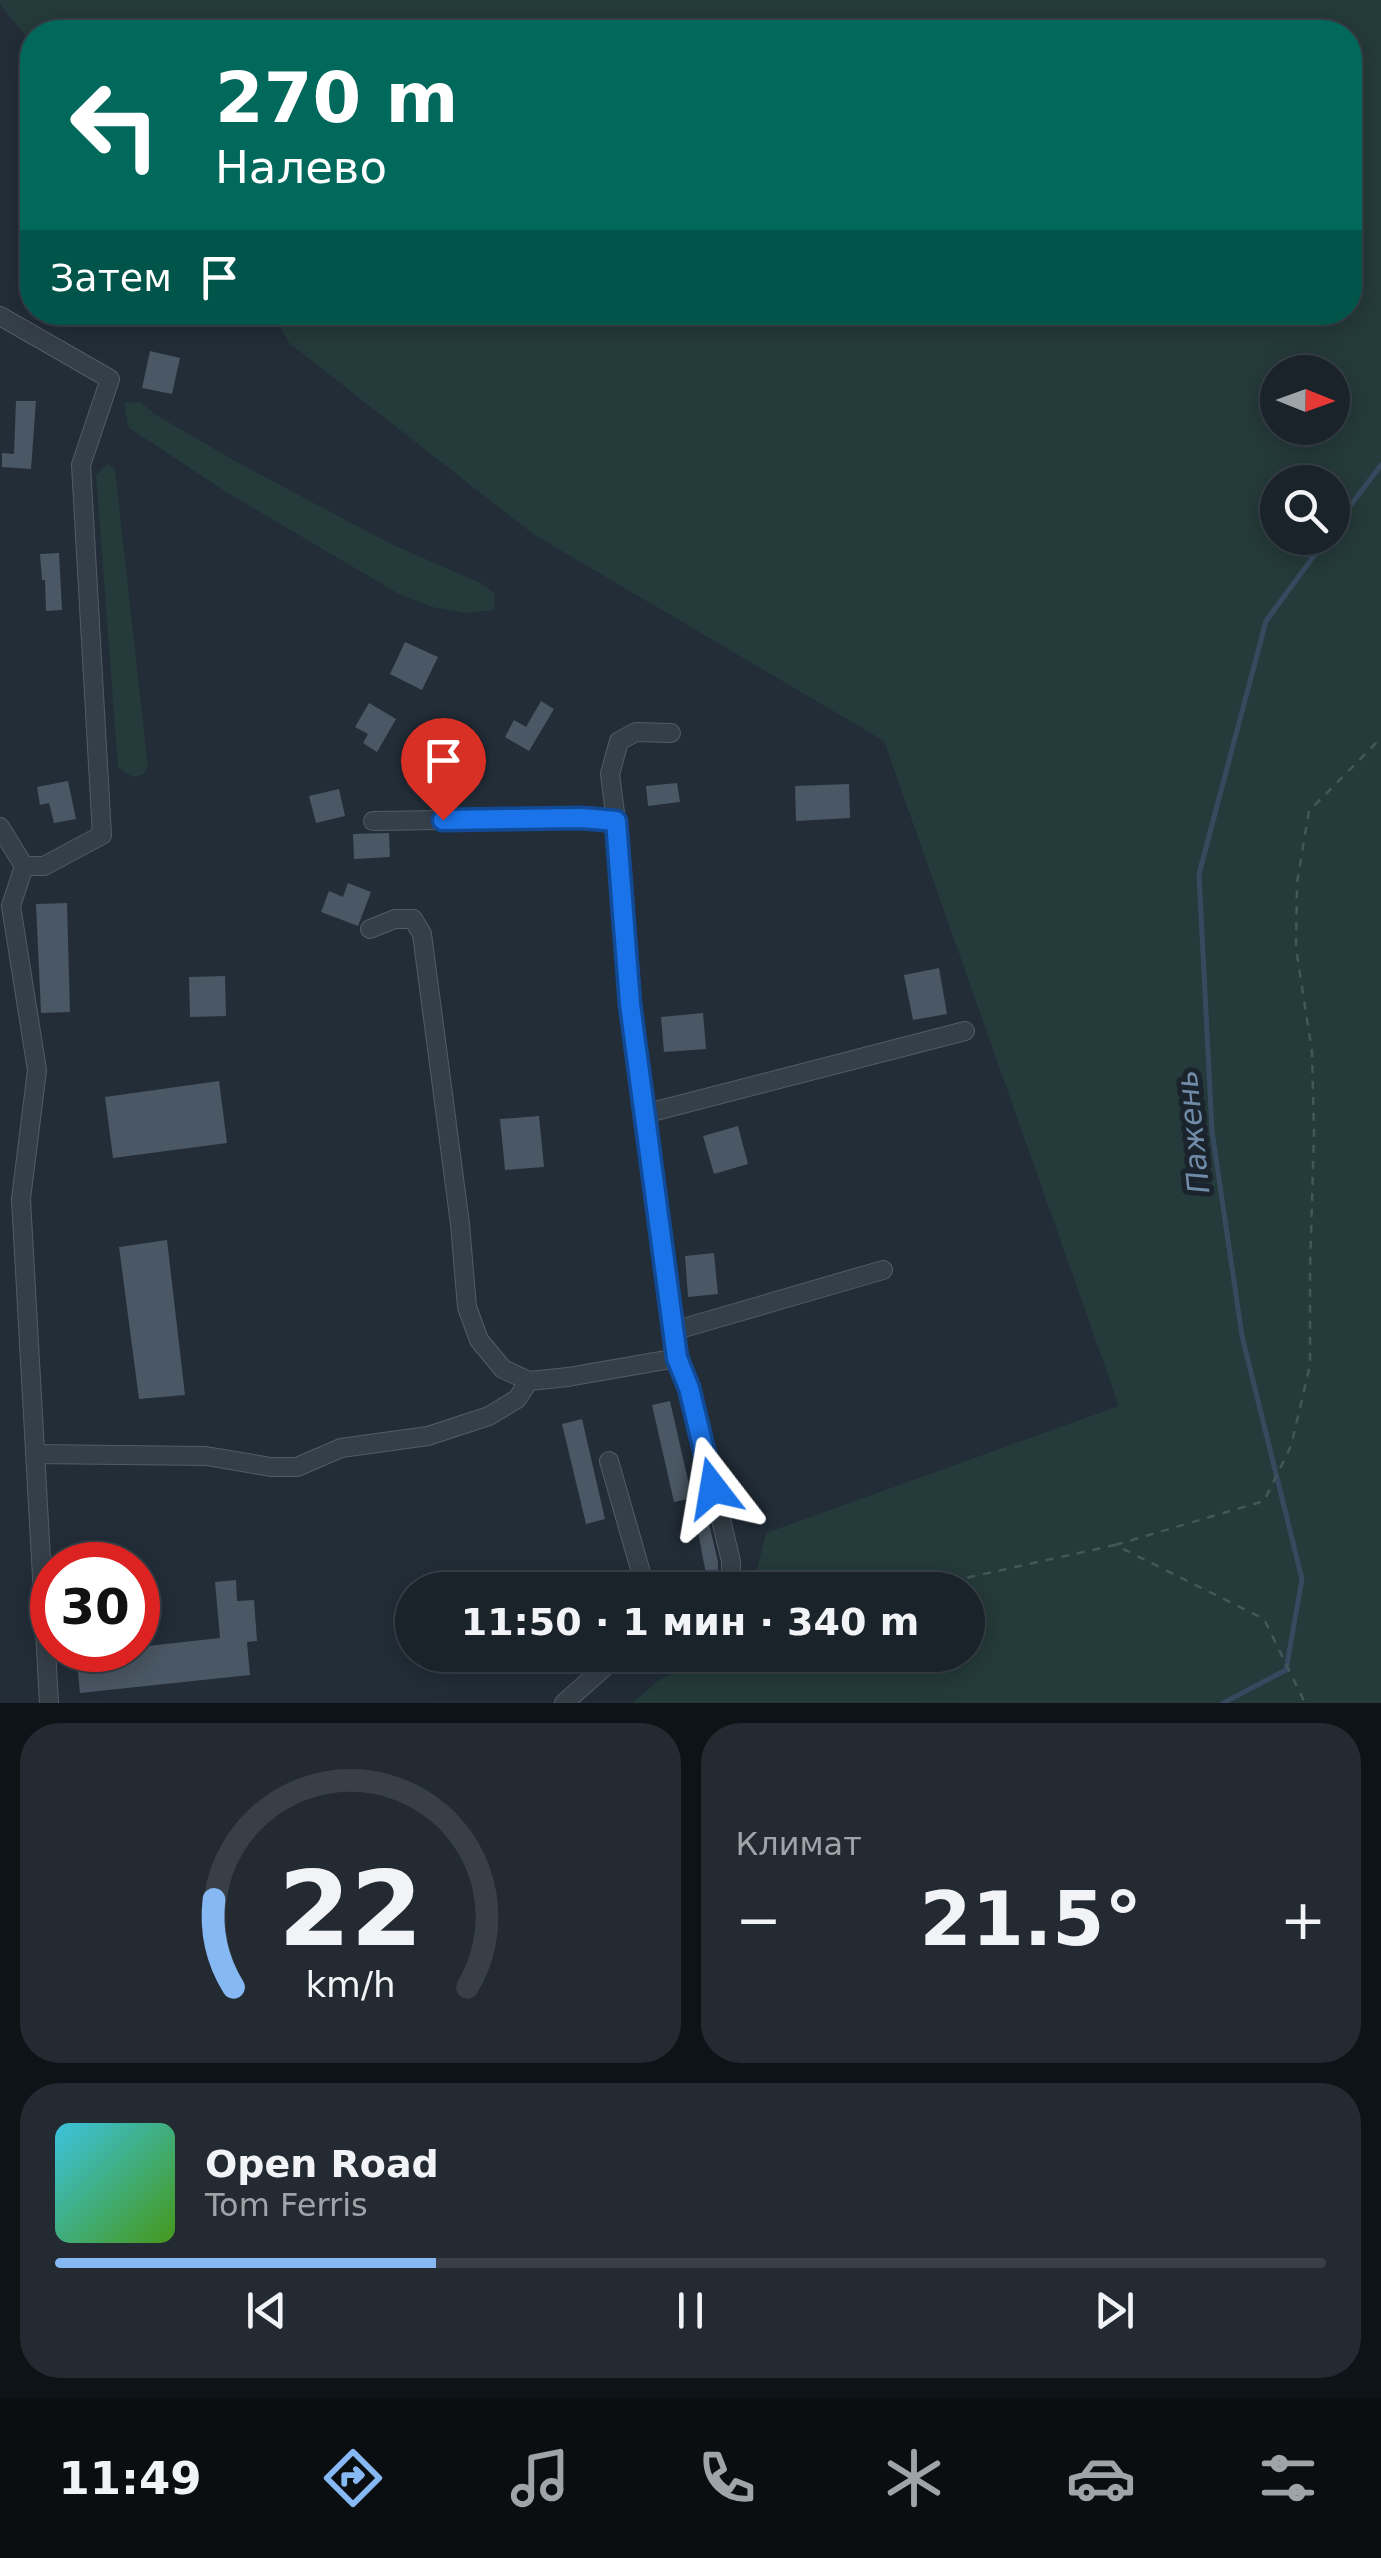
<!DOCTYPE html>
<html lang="ru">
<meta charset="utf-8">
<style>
:root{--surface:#1a222a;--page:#232a32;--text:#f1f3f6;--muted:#9fa4a8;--line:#383f47;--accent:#86b8f3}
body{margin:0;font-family:"DejaVu Sans",sans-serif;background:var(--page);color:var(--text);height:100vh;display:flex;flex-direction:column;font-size:38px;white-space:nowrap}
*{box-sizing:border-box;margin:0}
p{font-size:32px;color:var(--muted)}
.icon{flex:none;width:55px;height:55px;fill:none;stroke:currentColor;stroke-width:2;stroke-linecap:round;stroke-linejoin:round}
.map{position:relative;height:1703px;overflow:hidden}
.drawer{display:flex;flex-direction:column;gap:20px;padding:20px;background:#0e1317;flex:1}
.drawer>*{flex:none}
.guide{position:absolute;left:20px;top:20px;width:1342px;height:305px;border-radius:40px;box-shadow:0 5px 25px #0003,0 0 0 2px var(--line);background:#00695c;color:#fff;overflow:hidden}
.needle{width:65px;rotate:91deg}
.controls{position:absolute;left:1260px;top:355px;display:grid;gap:20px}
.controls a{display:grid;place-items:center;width:90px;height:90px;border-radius:50%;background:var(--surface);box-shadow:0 5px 25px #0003,0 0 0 2px var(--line);font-size:50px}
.speed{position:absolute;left:30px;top:1542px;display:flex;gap:20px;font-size:50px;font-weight:700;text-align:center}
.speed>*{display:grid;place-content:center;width:130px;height:130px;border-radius:50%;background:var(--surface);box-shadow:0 5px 25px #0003,0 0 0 2px var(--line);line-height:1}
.speed .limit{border:15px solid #d22;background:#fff;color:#111}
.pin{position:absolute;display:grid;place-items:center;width:85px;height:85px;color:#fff;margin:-102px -42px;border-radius:50% 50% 50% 0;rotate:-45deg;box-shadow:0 0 10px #0007}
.pin .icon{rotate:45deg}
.me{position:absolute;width:110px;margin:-55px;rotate:346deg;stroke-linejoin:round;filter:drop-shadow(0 0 8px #0008)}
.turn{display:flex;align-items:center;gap:35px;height:210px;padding:0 30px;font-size:45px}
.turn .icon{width:130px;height:130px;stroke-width:2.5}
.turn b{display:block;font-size:70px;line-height:85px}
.then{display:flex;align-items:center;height:95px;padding:0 30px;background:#0003;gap:20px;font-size:38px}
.big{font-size:75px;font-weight:700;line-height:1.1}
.drawer .card{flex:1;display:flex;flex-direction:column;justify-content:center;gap:15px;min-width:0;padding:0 35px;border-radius:40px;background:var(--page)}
.drawer .dial{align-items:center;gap:0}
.dial svg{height:260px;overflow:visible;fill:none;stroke:var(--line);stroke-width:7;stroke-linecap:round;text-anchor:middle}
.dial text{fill:var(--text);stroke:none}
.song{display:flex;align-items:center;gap:30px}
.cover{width:120px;height:120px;border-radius:15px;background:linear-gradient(135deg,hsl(190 70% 55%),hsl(100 70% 35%))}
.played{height:10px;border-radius:5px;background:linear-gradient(90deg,var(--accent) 30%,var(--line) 30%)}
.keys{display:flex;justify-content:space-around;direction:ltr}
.heat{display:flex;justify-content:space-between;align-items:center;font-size:55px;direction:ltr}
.drawer .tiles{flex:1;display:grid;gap:20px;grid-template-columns:1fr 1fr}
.card:last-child{grid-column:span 2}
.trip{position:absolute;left:395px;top:1572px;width:590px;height:100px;border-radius:50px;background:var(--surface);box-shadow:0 5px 25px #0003,0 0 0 2px var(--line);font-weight:700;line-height:100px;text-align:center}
.dock{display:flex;height:160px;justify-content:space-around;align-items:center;background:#0a0e11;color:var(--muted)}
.dock .icon{width:70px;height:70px}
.dock .selected{color:var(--accent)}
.dock b{font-size:45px;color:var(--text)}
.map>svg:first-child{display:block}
</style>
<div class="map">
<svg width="1381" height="1703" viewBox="0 0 1381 1703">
<rect width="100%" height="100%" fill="#222d38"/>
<path fill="#253a3a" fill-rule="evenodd" d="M0,0H1381V1703H633L660,1679L714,1655H968V1590H752L766,1533L1119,1406L884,741L533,534L289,343L272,313L1350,312V32H32V44L0,4ZM1332,372V428H1278V372ZM1278,482H1332V538H1278Z
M140,402L156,415L242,465L391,544L483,584L495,594L494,610L465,613L432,607L397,593L226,492L128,427L124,403Z
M107,464L115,469L148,767L144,774L133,777L118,767L96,475Z"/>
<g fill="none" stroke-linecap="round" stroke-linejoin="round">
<path stroke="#364a5f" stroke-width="5" d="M1332,530L1381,465
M1223,1703L1286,1670L1302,1579L1242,1336L1212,1131L1199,874L1266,621L1327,538"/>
</g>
<path fill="#4a5764" d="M150,351L180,358L172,394L142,388Z
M16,401H36L31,469L2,467V453L14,454Z
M59,553L62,610L46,611L45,580H42L40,554Z
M405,642L438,657L422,690L390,674Z
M541,701L554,709L529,751L505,737L514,720L526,727Z
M369,703L396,719L377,752L363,743L368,734L355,727Z
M68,781L76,819L54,823L49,803L40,805L37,787Z
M677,783L680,802L648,806L646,786Z
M849,784L850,818L796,821L795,786Z
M339,789L345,816L316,823L309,796Z
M389,833L390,857L354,859L353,834Z
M348,883L371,892L358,926L321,912L329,891L343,897Z
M67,903L70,1012L41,1013L36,904Z
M939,968L947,1014L913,1020L904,975Z
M225,976L226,1016L190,1017L189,977Z
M703,1013L706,1049L664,1052L661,1017Z
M219,1081L227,1143L113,1158L105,1097Z
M539,1116L544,1167L505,1170L500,1119Z
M738,1126L748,1164L714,1174L703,1136Z
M167,1240L185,1395L139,1399L119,1247Z
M714,1253L718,1294L688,1297L685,1256Z
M670,1401L692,1498L674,1502L652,1405Z
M582,1419L605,1519L586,1524L562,1424Z
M708,1519L718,1562V1590H709L696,1521Z
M236,1580L237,1601L254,1600L257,1641L247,1642L250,1675L80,1693L76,1654L138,1650V1647L220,1638L215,1582Z"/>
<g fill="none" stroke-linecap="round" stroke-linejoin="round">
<g stroke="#535c66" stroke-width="20">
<path id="street" d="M0,316L110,379L81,465L102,835L44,866H24
M671,733L636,732L619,741L610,774L616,821L630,1004L677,1358L689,1388L731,1561V1590
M373,821L582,818L616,821
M0,827L24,866L11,906L37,1070L21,1199L49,1703
M370,929L395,919H413L422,934L460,1224L467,1307L479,1340L503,1369L529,1381L568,1377L677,1358
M644,1114L965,1031
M673,1331L883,1270
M35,1454L206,1456L271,1467H297L341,1448L428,1436L489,1416L517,1399L529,1381
M609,1461L646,1590
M564,1703L616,1657L623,1655"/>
</g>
<path stroke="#435758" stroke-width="2.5" stroke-dasharray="8 8" stroke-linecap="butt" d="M1115,1545L1264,1501L1291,1446L1310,1365V1270L1314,1133L1312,1052L1296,948L1297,883L1309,811L1381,738
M921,1590L970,1577L1115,1545L1264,1619L1305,1703"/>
<use href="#street" stroke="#353f48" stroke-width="18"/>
</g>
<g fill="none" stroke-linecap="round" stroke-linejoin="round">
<g stroke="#114b97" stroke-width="25">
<path id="route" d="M443,820L582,818L616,821L630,1004L677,1358L689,1388L713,1488"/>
</g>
<use href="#route" stroke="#1a73e8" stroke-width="18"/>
</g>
<g text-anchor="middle" stroke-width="10" stroke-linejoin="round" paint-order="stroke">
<g font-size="30" font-style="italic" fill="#718ca8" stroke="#1b242d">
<text transform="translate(1193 1132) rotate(-96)" y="10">Пажень</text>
</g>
</g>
</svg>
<div class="controls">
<a><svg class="needle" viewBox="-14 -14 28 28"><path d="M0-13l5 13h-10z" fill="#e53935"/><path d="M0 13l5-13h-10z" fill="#9fa4a8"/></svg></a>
<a><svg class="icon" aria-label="search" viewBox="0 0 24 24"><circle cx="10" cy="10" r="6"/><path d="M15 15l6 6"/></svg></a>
</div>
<div class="speed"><div class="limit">30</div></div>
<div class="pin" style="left:443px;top:820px;background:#d93025"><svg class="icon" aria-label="arrive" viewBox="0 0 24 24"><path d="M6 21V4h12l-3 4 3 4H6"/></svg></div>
<svg class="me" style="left:713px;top:1488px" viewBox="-20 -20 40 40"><path d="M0-17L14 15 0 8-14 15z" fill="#1a73e8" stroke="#fff" stroke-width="4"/></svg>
<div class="trip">11:50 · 1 мин · 340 m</div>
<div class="guide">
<div class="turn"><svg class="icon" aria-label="left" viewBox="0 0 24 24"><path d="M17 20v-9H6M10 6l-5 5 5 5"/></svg><div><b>270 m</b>Налево</div></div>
<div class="then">Затем<svg class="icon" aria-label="arrive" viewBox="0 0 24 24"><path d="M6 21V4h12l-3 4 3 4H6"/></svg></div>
</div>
</div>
<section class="drawer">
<div class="tiles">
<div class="card dial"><svg viewBox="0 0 100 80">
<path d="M14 69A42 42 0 1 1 86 69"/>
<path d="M14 69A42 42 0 0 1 8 42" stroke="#86b8f3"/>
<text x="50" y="56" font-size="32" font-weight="700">22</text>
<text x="50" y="72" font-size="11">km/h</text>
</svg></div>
<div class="card"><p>Климат</p>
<div class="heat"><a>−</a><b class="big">21.5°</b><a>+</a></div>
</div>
<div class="card">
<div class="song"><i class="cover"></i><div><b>Open Road</b><p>Tom Ferris</p></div></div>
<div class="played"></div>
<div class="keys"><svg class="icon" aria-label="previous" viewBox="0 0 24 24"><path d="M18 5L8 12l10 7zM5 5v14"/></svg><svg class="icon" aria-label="pause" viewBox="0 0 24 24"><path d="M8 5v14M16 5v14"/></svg><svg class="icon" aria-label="next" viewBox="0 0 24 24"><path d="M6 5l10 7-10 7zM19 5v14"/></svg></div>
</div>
</div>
</section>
<nav class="dock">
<b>11:49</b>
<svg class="icon selected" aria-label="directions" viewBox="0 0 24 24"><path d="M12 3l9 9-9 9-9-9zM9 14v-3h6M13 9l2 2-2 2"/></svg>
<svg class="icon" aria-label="music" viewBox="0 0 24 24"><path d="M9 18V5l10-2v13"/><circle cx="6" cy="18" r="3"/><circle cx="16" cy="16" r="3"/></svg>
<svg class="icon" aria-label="phone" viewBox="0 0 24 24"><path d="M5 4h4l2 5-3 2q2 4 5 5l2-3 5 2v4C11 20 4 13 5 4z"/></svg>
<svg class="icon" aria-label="climate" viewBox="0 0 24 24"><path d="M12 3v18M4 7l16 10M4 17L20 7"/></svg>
<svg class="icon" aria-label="car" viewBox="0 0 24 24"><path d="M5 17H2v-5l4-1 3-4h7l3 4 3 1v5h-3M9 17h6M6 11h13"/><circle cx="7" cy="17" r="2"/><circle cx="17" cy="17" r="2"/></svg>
<svg class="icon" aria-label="filters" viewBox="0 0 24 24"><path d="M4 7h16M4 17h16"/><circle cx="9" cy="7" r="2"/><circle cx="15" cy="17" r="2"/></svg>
</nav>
